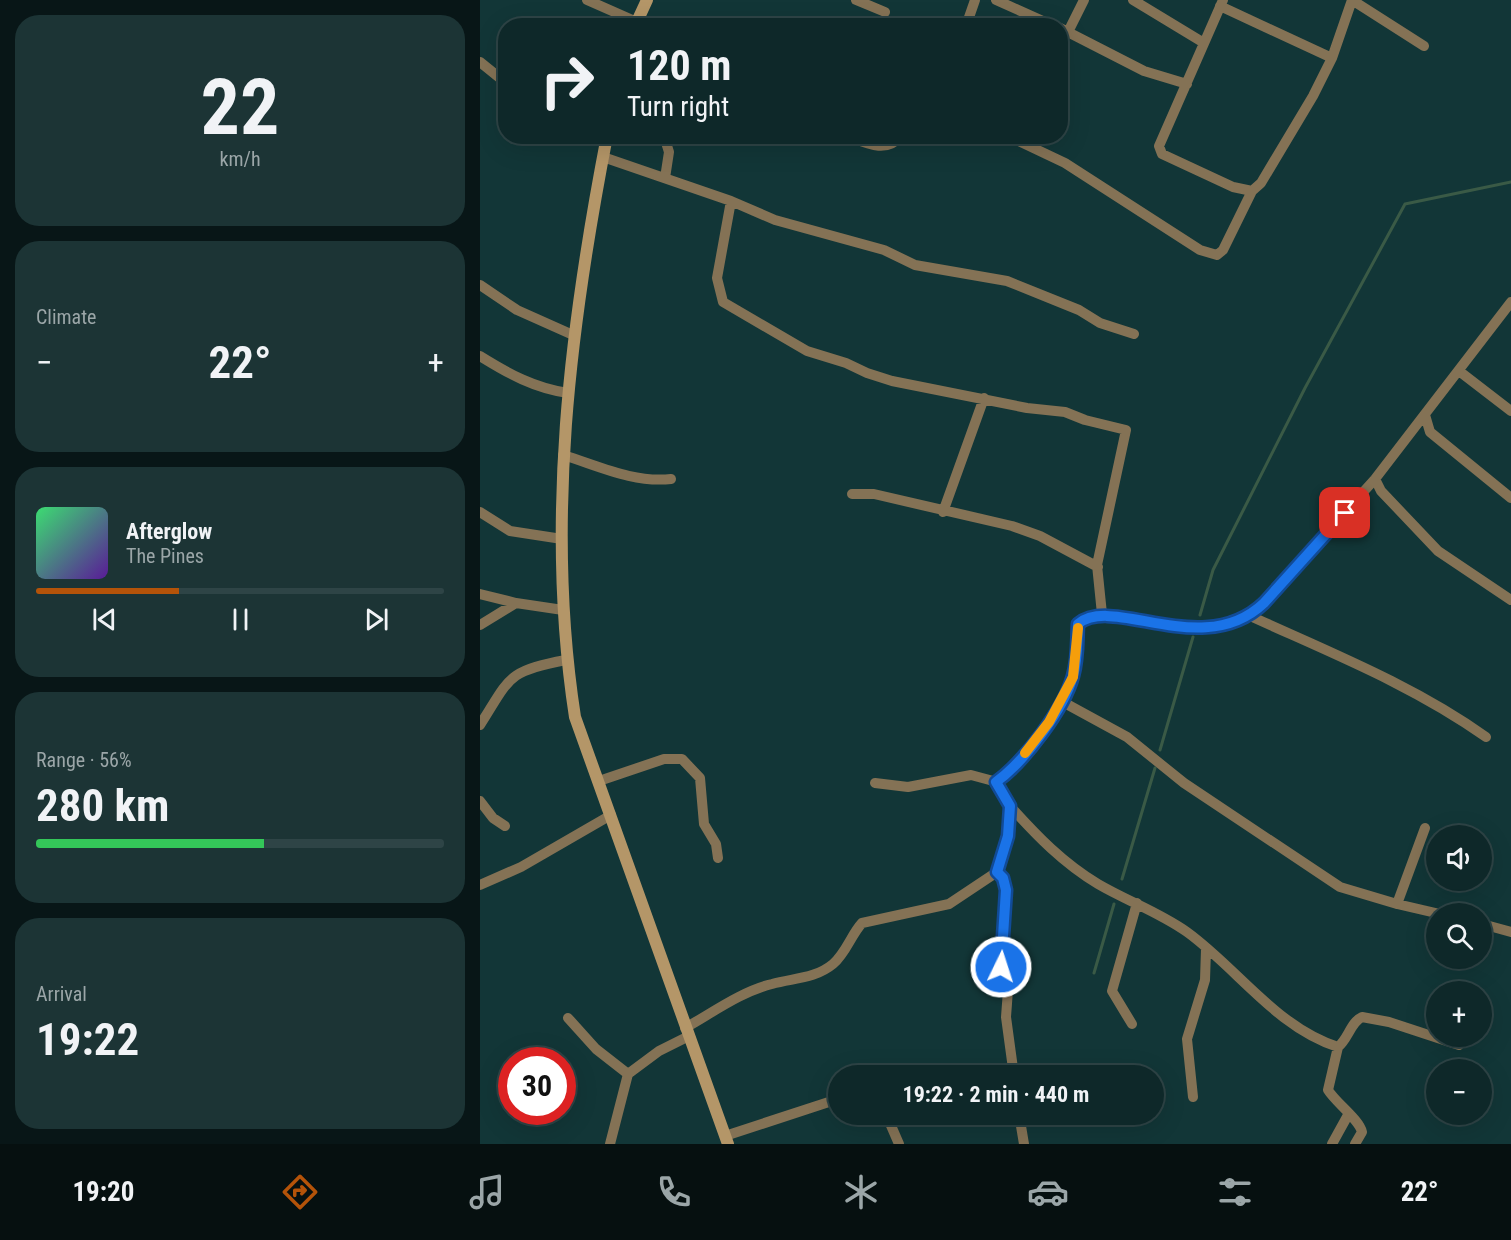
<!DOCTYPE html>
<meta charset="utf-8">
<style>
:root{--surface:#0e2829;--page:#1c3435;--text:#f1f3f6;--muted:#9ba6a8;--line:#2e4446;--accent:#b45309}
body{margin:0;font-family:"Roboto Condensed",sans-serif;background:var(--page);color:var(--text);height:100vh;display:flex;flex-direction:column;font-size:22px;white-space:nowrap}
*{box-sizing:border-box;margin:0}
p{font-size:20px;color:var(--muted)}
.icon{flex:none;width:33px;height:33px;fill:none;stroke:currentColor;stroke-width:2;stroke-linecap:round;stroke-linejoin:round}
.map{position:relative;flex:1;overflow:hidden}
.sheet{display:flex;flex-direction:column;gap:15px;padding:15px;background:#081617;width:480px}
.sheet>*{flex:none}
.top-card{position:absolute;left:18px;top:18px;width:570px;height:126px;border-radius:24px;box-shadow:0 6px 24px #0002,0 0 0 2px var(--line);background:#0e2829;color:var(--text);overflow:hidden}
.controls{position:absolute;left:946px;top:825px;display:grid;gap:12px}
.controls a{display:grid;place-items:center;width:66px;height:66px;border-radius:50%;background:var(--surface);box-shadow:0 6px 24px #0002,0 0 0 2px var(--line);font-size:30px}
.speed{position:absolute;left:18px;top:1047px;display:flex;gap:12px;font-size:30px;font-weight:700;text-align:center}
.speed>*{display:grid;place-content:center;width:78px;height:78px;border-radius:50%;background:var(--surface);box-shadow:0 6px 24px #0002,0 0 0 2px var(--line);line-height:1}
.speed .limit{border:9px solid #d22;background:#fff;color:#111}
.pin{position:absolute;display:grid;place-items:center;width:51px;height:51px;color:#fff;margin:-26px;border-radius:12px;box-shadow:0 3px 9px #0006}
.me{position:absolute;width:66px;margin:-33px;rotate:4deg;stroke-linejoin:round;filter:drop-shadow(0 0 4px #0008)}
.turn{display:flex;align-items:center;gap:21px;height:126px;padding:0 30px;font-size:27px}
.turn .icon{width:78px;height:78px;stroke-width:2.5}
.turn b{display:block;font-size:42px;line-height:51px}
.big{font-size:45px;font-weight:700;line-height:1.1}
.sheet .tile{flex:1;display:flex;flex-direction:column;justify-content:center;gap:9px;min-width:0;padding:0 21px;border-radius:24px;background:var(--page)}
.sheet .dial{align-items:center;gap:0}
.dial b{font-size:78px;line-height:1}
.song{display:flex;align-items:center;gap:18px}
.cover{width:72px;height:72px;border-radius:9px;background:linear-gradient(135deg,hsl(140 70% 55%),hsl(270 70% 35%))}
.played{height:6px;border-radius:3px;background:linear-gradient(90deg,var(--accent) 35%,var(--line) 35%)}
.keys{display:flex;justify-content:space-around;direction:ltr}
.heat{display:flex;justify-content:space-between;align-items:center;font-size:33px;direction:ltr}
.charge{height:9px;border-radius:4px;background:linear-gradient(90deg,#34c759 56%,var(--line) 0)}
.trip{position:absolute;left:348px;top:1065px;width:336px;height:60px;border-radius:30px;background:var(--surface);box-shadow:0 6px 24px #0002,0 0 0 2px var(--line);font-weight:700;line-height:60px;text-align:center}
.tabs{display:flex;height:96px;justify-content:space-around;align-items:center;background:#061010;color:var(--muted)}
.tabs .icon{width:42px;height:42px}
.tabs .on{color:var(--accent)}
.tabs b{font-size:27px;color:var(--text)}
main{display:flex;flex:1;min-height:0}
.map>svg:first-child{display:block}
</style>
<main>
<section class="sheet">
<div class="tile dial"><b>22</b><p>km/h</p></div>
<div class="tile"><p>Climate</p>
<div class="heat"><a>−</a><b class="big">22°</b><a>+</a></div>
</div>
<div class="tile">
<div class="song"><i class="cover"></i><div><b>Afterglow</b><p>The Pines</p></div></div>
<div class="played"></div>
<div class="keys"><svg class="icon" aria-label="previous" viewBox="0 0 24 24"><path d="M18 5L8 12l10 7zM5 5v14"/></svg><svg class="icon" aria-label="pause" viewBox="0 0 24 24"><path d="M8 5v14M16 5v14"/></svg><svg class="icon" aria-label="next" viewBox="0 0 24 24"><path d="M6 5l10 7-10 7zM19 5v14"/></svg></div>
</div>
<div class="tile"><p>Range · 56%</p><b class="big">280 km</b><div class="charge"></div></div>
<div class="tile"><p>Arrival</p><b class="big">19:22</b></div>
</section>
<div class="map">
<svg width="1031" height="1144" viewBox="0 0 1031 1144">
<rect width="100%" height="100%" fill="#123637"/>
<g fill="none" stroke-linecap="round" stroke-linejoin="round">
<path stroke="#3a5a46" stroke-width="3" d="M720,615L733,570L825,388L925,204L1031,182
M680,750L713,637
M642,879L675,768
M614,973L634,904"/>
<path stroke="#847255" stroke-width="10" d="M107,0L157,22
M376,0L405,12
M516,0L574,26
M653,0L724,43
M743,0L679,146L682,154L753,187L772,191
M872,0L944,46
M740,6L852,58
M486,26L495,0
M580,28L664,71L707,84
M588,32L604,0
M0,62L26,83
M184,136L189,152L185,178
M368,136C386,143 406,154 421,136
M528,136L585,163L720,250L737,255L743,250L772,191L781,183L833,96L852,58L872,0
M123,157L251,201L295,220L404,250L435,265L527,281L599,310L620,323L654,334
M251,201L237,278L243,302L327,351L366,363L387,373L412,381L547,408L585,412L605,420L646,430L617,565L622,614
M0,285L37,310L93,335
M0,356C29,374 54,388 88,393
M979,371L1031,411
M945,415L950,432L1031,498
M83,455C119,466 153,483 191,479
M895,479L901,491L958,551L1031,600
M372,494H394L532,526L560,536L618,567
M0,512L30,531L82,539
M463,512L504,398
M0,594L36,603L83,610
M768,615C849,652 933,685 1006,737
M0,625L36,603
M581,701L647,737L704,783L860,887L917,904L960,914
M0,725C30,678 26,671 86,660
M119,781L184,759H202L220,778L224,824L236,844L238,858
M517,782C544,762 585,709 593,676C598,659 597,641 598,624L606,618L622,614L691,627L731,628L775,612L895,479L1031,302
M0,801L13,818L25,826
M530,806C557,836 583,863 618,884C647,901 679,912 707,932C758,969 796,1027 858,1047L848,1090C856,1103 879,1119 882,1132L875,1144
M517,872L523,878L526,890L521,967L528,990L526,1017L534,1076
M0,885L41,867L131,815
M917,904L945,828
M1002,924L1031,932
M88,1018L116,1049L148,1074
M652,1024L632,991L657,903
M205,1028C232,1013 262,991 292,984C313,978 335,979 353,964C366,953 371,935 382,923L469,904L517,872L528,836L530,806L517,782L491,775L428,787L395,783
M858,1047C868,1039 871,1022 882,1017L909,1022L979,1045
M713,1097L707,1039L725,980L726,949
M406,1114L419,1144
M539,1114L544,1144
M245,1136L358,1099
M130,1144L148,1074L179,1051L209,1036
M852,1144L868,1115"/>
<path stroke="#b49668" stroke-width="12" d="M155,26L167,0
M127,136C90,327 65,523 95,717L248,1144"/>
</g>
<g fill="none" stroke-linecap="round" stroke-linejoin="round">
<g stroke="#114b97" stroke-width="15">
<path id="route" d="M521,967L526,890L523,878L517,872L528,836L530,806L516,782C544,762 584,709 593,676C598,659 597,641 598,624C633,594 723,661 784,603L865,513"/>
</g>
<use href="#route" stroke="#1a73e8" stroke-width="10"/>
<path stroke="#f59e0b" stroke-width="10" d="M545,753L569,722L593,677L598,628"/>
</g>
</svg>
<div class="controls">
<a><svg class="icon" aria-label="sound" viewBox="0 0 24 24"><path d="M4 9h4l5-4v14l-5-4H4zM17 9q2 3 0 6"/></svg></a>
<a><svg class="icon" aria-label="search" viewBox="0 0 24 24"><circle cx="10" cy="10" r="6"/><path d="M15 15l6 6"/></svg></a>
<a>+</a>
<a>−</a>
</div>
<div class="speed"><div class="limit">30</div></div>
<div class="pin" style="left:865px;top:513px;background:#d93025"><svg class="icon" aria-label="arrive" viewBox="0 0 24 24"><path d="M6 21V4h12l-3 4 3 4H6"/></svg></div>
<svg class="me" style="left:521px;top:967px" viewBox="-20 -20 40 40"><circle r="17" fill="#1a73e8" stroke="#fff" stroke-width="3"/><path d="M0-11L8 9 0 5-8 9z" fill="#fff"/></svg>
<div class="trip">19:22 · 2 min · 440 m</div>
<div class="top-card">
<div class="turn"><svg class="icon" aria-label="right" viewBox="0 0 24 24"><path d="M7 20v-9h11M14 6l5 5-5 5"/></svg><div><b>120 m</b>Turn right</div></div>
</div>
</div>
</main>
<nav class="tabs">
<b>19:20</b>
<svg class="icon on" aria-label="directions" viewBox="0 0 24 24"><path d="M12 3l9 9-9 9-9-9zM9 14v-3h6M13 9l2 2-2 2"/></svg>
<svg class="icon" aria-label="music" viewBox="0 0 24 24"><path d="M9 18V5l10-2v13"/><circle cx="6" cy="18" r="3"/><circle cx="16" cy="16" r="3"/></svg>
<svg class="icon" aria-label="phone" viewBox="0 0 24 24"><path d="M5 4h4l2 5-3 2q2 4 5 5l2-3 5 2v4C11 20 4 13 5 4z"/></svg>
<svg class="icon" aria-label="climate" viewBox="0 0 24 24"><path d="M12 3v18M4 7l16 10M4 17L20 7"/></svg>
<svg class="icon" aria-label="car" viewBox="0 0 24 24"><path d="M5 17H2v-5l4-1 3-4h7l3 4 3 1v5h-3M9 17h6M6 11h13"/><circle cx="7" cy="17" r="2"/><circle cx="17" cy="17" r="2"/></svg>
<svg class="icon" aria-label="filters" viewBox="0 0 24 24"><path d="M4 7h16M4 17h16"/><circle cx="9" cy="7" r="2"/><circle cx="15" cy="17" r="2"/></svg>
<b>22°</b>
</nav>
